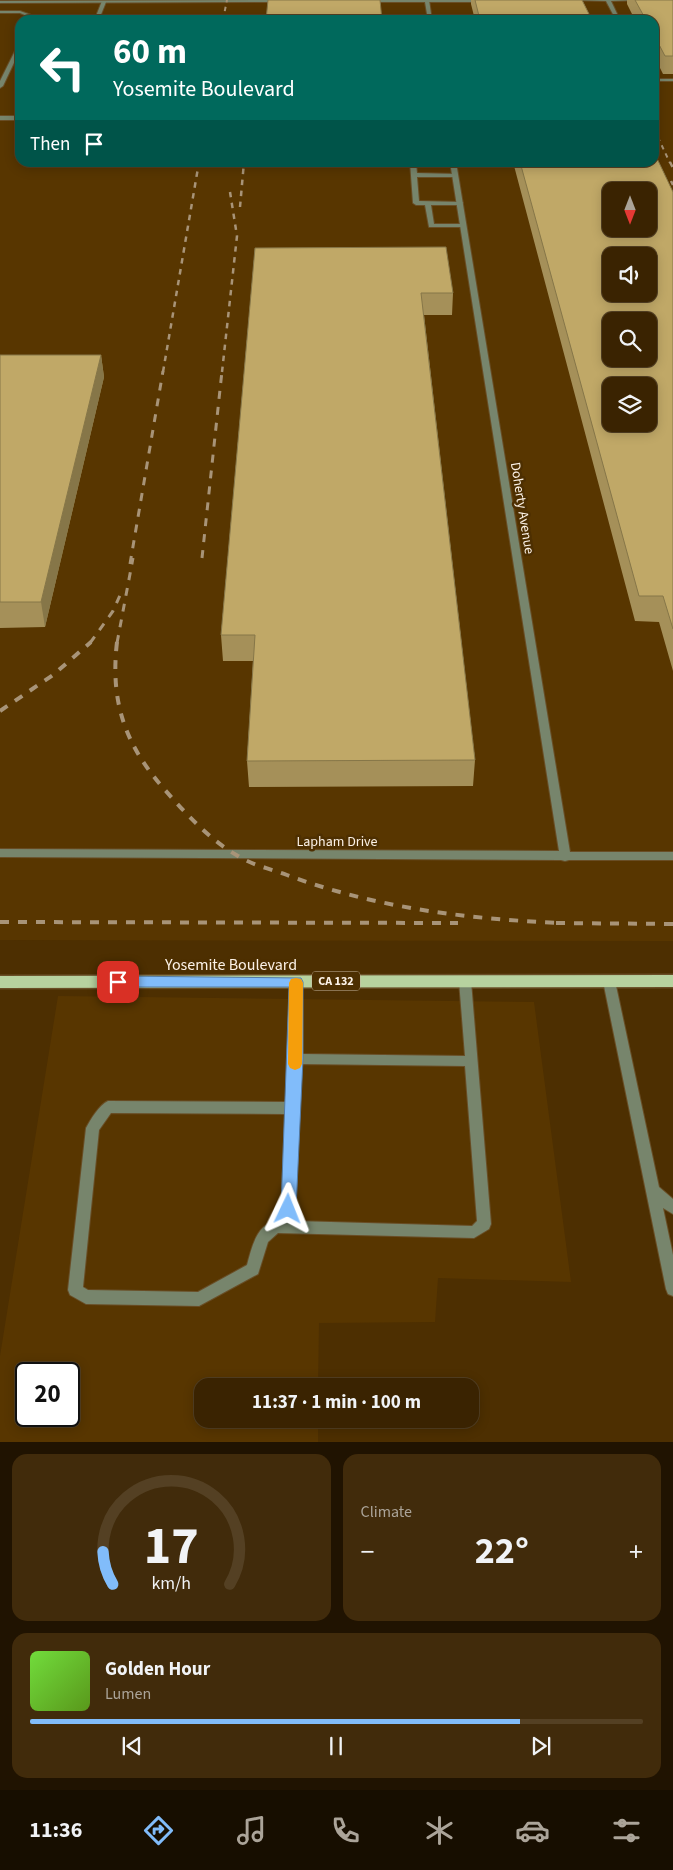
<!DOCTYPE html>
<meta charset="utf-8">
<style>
:root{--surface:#3a2301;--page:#412b0b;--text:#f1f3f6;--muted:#aba499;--line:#544023;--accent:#81bcfa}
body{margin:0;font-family:"Source Sans 3",sans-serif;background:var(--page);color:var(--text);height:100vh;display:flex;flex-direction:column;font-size:19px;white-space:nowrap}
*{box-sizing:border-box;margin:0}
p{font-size:16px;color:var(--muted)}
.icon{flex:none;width:28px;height:28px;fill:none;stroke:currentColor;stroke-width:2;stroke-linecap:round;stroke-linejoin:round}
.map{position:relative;height:1442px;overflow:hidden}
.drawer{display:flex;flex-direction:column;gap:12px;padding:12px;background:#201301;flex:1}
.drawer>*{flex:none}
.hud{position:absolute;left:15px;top:15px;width:644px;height:152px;border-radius:15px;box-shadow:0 2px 12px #0003,0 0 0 1px var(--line);background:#00695c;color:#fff;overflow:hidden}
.needle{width:32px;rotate:180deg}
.controls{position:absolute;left:602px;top:182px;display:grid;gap:10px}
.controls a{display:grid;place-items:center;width:55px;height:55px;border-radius:10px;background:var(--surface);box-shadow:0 2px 12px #0003,0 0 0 1px var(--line);font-size:25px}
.speed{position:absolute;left:15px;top:1362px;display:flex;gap:10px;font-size:25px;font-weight:700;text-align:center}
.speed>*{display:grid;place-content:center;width:65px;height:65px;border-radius:50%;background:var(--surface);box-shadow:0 2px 12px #0003,0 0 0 1px var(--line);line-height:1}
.speed .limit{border:2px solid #111;border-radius:8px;background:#fff;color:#111}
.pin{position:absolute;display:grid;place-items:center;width:42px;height:42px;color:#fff;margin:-21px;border-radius:10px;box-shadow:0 2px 8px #0006}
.me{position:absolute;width:55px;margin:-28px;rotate:2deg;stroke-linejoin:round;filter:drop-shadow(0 0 4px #0008)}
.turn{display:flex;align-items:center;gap:18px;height:105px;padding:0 15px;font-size:22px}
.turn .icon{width:65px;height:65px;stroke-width:2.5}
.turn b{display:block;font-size:35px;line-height:42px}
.then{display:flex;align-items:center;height:48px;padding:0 15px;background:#0003;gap:10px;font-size:19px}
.big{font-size:38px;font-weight:700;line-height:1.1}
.drawer .widget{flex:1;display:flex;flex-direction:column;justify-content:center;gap:8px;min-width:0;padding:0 18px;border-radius:15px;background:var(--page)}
.drawer .dial{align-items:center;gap:0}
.dial svg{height:130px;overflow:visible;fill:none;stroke:var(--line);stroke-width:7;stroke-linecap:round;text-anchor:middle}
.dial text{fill:var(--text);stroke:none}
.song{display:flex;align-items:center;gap:15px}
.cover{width:60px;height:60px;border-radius:8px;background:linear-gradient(135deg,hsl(100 70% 55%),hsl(90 70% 35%))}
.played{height:5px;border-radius:2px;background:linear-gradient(90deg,var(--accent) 80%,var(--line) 80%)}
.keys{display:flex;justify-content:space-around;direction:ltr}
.heat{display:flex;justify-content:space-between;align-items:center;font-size:28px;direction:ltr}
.drawer .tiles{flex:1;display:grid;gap:12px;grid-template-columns:1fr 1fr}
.widget:last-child{grid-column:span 2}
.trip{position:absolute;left:194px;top:1378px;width:285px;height:50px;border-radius:15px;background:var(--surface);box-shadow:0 2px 12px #0003,0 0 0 1px var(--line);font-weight:700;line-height:50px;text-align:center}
.tab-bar{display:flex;height:80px;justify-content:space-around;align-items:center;background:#170e00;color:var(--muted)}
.tab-bar .icon{width:35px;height:35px}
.tab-bar .on{color:var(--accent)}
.tab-bar b{font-size:22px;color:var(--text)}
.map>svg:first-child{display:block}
</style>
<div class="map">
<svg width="673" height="1443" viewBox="0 0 673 1443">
<rect width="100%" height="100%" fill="#4d2f01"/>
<path fill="#583600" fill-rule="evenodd" d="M0,0H673V941L0,940ZM20,20H654V162H20ZM611,191H649V229H611ZM611,256H649V294H611ZM611,321H649V359H611ZM611,386H649V424H611Z
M58,996L534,1002L571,1282L438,1278L435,1322L319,1323L318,1386H202V1419H318V1442L0,1443V1356ZM26,1374H69V1416H26Z"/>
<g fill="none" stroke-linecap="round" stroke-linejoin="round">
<g stroke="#694e26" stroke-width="2">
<path id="lane" d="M426,0H485L486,1L484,2H427L425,1Z
M569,0H643L611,1L620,20H616L606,1Z
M102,1L106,2L100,17L98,18H36L35,20H31L32,18L20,13H0V11H20L34,16H96Z
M20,44V50L3,86L0,88V81L18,45Z
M654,79H673V81H654Z
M0,116H20V120H0Z
M410,162H416L417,173L457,174L458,175L455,177H417L419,201L462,202L463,203L460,205H431L434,224H463L466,226L465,227H429L425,205H416L413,203Z
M296,976L300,978L302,981L301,1054L465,1056L459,981L461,978L465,976L469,978L471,981L491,1224L489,1229L474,1238L278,1233L268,1242L258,1274L199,1306L86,1304L70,1295L68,1290L86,1128C91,1119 99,1105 108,1101L286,1102L289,1059L290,981L292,978ZM301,1064L465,1066L477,1221L472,1226L295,1221ZM111,1113L285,1114L281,1221C257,1220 252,1247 247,1265L198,1292L88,1290L83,1287L99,1130Z
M609,976L613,978L615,981L659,1187L673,1199V1214L663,1208L673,1255V1296L668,1294L666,1289L603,981L605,978Z"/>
</g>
<g stroke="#694e26" stroke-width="2">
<path id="street" d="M282,0L280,2L0,3V1Z
M365,0H429L432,20H428L425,2H367Z
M450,162H456L570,852H673V860H569L565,861L561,860L0,857V849L559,851Z"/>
</g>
<g stroke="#694e26" stroke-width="3">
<path id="primary" d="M673,975V987L0,988V976Z"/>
</g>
<use href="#lane" fill="#77856c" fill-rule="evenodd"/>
<use href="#street" fill="#77856c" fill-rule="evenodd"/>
<use href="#primary" fill="#b7d29f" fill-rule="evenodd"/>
<path stroke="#a89478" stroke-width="2" stroke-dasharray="4.5 4.5" stroke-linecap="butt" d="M261,14V20
M223,20L227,0
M654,129L670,163"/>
<path stroke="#a89478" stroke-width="2.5" stroke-dasharray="5.5 5.5" stroke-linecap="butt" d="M670,162L673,168
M671,181L673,185
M240,207L244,162
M163,372L199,162
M222,372L237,236L230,192"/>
<path stroke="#a89478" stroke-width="3" stroke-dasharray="8 8" stroke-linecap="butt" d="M202,558L222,371
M130,564L163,371
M90,643L113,611L121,593
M117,643L133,558"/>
<path stroke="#a89478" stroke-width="4" stroke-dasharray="9 9" stroke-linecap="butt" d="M117,642C110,702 125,745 165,790C186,814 210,840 238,856C252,865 271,869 287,875C376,908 467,919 561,923
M0,711L53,675L91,642
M0,922L458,923
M556,923L673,924"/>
</g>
<path fill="#a59059" d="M471,0H582L592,20H475L471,4Z
M627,0H673V74H663L654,56V20H635L627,4Z
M513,162H654L673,192V671L659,622L635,621Z
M255,248L453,293L452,315H424L475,760L473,786L249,787L247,761L253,661H223L221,635Z
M0,355H101L104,377L45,627L0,628Z"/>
<path fill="#867648" d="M101,355L104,377L45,627L41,602Z"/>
<path fill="#c0a867" stroke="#867648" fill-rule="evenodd" d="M268,0H380L382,20H266Z
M475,0H582L592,20H480Z
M635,0H673V56H665L654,35V20H646Z
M654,152L673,192V629L663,596H639L520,162H654ZM611,191H649V229H611ZM611,256H649V294H611ZM611,321H649V359H611ZM611,386H649V424H611Z
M446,247L453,293H421L475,760L247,761L255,635H221L255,248Z
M0,355H101L41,602H0Z"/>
<path fill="#81bcfa" stroke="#547aa2" d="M118,976L301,978L303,982V1059L296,1209L294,1214L288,1216L283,1214L281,1209L289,987H118L114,985L112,982L114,978Z"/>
<path fill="#f59e0b" d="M296,978L301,979L303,983L302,1064L300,1068L295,1070L290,1068L288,1064L289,983L291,979Z"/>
<g text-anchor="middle" stroke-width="5" stroke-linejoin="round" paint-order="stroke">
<rect fill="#4d2f01" stroke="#c8b8a2" stroke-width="1" x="312" y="971.5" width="48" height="19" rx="4"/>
<g font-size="12" font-weight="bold" fill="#fcf2e7">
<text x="336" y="985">CA 132</text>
</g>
<g font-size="14" fill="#fcf2e7" stroke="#4d2f01">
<text transform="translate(523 508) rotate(81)" y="5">Doherty Avenue</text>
<text x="337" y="846">Lapham Drive</text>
</g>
<g font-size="16" fill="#fcf2e7" stroke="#4d2f01">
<text x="231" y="970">Yosemite Boulevard</text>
</g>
</g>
</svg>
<div class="controls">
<a><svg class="needle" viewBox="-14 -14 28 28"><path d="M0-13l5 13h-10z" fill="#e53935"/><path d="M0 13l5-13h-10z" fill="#aba499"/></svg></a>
<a><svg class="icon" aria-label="sound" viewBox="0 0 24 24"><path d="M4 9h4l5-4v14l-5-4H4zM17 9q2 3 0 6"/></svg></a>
<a><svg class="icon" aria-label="search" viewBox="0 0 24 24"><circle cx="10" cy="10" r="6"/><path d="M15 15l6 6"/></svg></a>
<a><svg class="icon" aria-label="layers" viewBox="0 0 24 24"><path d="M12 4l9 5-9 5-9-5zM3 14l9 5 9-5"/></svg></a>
</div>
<div class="speed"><div class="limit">20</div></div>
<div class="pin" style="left:118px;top:982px;background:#d93025"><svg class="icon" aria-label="arrive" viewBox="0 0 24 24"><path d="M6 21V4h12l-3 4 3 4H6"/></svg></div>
<svg class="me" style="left:288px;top:1209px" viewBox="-20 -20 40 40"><path d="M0-17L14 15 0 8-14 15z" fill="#81bcfa" stroke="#fff" stroke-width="4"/></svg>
<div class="trip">11:37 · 1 min · 100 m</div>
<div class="hud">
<div class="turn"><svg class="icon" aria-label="left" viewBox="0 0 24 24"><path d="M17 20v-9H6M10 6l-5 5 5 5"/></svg><div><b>60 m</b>Yosemite Boulevard</div></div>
<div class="then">Then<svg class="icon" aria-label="arrive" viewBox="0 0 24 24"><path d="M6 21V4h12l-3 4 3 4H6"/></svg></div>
</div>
</div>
<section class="drawer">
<div class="tiles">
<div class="widget dial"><svg viewBox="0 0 100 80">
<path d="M14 69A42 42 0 1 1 86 69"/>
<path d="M14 69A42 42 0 0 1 8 49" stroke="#81bcfa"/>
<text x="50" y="56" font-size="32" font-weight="700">17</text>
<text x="50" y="72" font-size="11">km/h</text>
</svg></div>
<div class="widget"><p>Climate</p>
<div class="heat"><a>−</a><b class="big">22°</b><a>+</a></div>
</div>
<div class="widget">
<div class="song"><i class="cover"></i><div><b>Golden Hour</b><p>Lumen</p></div></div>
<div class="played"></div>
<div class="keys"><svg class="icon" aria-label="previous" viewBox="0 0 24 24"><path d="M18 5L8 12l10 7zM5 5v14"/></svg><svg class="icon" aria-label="pause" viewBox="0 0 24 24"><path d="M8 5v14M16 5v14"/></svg><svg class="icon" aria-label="next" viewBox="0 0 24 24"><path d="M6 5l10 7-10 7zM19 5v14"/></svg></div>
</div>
</div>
</section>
<nav class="tab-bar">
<b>11:36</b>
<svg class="icon on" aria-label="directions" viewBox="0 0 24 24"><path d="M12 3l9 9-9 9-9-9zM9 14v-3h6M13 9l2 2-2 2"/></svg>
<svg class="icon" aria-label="music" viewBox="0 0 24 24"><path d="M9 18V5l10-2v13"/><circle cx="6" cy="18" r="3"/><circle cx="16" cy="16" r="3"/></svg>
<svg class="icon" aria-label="phone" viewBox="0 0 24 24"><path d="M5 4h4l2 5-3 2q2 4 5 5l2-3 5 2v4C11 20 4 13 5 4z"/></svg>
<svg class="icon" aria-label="climate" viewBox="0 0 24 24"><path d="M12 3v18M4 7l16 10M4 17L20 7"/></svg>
<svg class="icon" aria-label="car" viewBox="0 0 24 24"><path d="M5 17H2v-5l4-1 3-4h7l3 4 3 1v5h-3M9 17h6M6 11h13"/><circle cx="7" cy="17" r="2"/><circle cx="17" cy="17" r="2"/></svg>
<svg class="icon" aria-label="filters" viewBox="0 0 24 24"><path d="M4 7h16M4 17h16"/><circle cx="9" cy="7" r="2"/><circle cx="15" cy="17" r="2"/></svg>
</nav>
